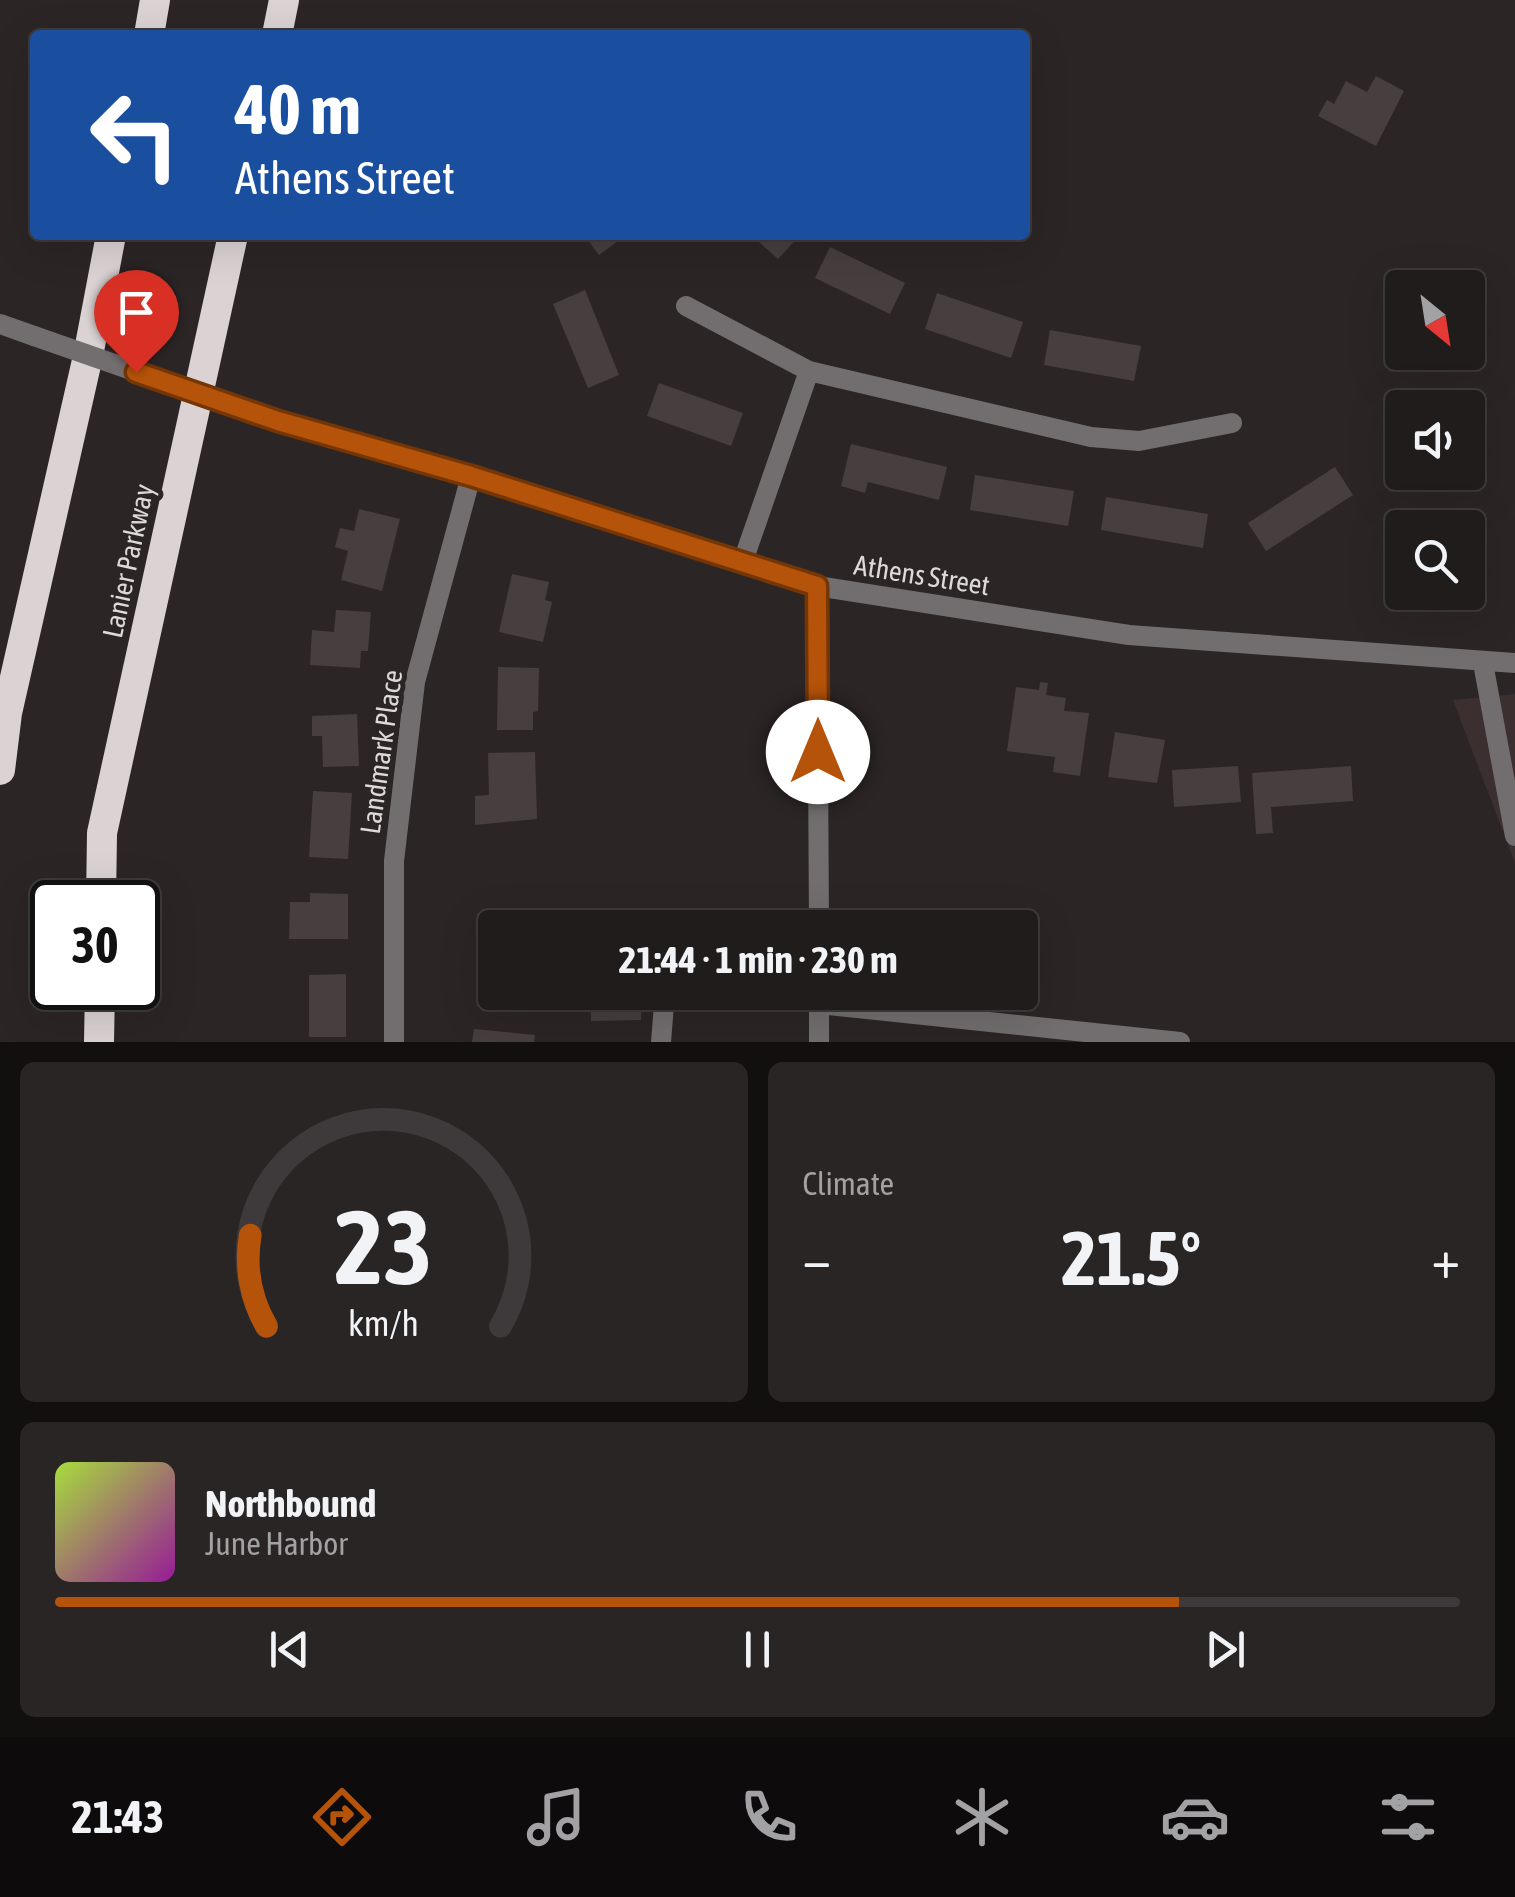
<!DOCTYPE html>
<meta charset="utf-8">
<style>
:root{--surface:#211c1c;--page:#292525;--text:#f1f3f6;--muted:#a2a1a3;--line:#3e3a3b;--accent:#b45309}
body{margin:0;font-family:"Asap Condensed",sans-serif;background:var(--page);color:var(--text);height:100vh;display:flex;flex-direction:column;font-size:38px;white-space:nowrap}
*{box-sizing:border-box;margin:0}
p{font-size:32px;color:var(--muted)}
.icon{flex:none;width:55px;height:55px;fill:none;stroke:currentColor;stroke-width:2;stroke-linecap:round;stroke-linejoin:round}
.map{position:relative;height:1042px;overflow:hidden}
.drawer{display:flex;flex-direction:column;gap:20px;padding:20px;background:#120f0f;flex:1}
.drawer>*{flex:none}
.guide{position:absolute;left:30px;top:30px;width:1000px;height:210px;border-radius:10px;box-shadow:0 10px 40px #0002,0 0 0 2px var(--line);background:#1a4fa0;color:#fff;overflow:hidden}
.needle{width:65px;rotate:150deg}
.fabs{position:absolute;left:1385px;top:270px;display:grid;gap:20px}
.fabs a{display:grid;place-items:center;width:100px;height:100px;border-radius:10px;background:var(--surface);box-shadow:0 10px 40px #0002,0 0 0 2px var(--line);font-size:50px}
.speed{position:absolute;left:30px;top:880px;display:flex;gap:20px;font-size:50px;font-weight:700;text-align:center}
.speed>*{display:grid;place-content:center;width:130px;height:130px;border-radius:50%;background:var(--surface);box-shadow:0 10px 40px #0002,0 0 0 2px var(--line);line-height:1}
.speed .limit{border:5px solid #111;border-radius:15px;background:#fff;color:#111}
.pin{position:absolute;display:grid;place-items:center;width:85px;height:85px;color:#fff;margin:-102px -42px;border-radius:50% 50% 50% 0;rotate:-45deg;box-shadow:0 0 10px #0007}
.pin .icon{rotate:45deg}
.me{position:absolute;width:110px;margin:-55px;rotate:0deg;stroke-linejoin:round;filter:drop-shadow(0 0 8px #0008)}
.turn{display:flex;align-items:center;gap:35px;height:210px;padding:0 40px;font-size:45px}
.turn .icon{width:130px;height:130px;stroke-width:2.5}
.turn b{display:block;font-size:70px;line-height:85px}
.big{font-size:75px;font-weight:700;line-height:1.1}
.drawer .card{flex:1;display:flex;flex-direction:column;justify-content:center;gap:15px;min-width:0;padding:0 35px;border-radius:15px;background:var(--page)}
.drawer .dial{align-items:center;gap:0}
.dial svg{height:260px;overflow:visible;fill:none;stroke:var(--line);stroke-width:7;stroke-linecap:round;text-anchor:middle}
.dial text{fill:var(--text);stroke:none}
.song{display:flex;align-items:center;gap:30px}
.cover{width:120px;height:120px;border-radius:15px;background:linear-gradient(135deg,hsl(80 70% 55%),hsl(300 70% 35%))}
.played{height:10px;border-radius:5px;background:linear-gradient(90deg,var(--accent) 80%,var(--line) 80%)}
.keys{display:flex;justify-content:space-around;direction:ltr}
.heat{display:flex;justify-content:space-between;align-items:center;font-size:55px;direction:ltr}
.drawer .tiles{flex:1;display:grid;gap:20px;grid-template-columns:1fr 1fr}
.card:last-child{grid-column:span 2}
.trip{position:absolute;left:478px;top:910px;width:560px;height:100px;border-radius:10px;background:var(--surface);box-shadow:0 10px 40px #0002,0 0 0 2px var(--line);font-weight:700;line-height:100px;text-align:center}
.tabs{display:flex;height:160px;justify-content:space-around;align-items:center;background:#0d0b0b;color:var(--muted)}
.tabs .icon{width:70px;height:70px}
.tabs .selected{color:var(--accent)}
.tabs b{font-size:45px;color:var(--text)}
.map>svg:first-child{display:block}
</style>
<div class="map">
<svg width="1515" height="1042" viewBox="0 0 1515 1042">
<rect width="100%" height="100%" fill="#2c2526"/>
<path fill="#3c2f30" d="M1515,694V863L1453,700Z"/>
<path fill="#463e3f" d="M1376,76L1404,91L1376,146L1318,116L1327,100L1334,104L1346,81L1367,92Z
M584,235H626L599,255Z
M751,235H800L778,259Z
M830,247L905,283L890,314L815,278Z
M585,290L619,375L588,388L553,304Z
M937,293L1023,322L1011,358L925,329Z
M1050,330L1141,346L1134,381L1044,365Z
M659,383L743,413L731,446L647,416Z
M851,444L947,467L939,500L868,482L865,493L841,486Z
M1335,467L1353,495L1266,551L1248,523Z
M975,475L1074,491L1068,526L970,510Z
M1106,497L1208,514L1203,548L1101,530Z
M359,509L400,519L382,591L341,580L348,551L335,547L340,528L354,531Z
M512,574L549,582L545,600L552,602L543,642L499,632Z
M336,610L371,612L368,651H361L360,668L310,665L312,630L334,632Z
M498,667L539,668L538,711L533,712V730H497Z
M1040,682L1048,683L1046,695L1066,698L1064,711L1089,713L1080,776L1053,772L1055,757L1007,751L1016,687L1039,690Z
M357,714L359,766L323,767L322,736H312V716Z
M1115,732L1165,740L1157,783L1108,777Z
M535,752L537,819L475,825V796L489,795L488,753Z
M1238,766L1241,802L1174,807L1172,770Z
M1351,766L1353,801L1271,807L1273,833L1256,834L1252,773Z
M313,791L352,793L348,859L309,857Z
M310,893L348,894V939H289L290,902H310Z
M495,930V992H515V1001H478L477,931Z
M346,974V1037H309V975Z
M591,992H641V1020L591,1021Z
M474,1029L535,1035L534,1042H472Z"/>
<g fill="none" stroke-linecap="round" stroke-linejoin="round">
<path stroke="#726e6f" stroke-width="20" d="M686,306L809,371L1091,437L1139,441L1232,423
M0,324L34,336
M278,421L471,476L817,586L1129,635L1515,663
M742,564L809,371
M817,586L819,928
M1483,663L1515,836
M777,992L819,1004L1180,1042
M819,994V1042
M394,1042V861L415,682L471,476
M661,1042L665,992"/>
<path stroke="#dbd2d3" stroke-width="30" d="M149,35L155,0
M277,35L284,0
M0,770L7,713L88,356L111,235
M101,902L102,833L233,235
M99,1042L100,988"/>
<path stroke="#726e6f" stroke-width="20" d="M34,336L278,421"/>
</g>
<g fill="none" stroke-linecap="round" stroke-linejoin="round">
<g stroke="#753606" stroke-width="25">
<path id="route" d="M136,372L278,421L471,476L817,586L818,752"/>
</g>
<use href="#route" stroke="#b45309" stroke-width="18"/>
</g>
<g text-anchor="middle" stroke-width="10" stroke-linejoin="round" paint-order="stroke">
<g font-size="28" fill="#ddd9d9" stroke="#2c2526">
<text transform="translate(128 561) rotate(-78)" y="10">Lanier Parkway</text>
<text transform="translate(922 575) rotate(9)" y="10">Athens Street</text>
<text transform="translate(381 752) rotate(-82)" y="10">Landmark Place</text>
</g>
</g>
</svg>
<div class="fabs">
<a><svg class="needle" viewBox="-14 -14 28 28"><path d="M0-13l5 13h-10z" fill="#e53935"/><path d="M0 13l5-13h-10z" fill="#a2a1a3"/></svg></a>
<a><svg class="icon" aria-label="sound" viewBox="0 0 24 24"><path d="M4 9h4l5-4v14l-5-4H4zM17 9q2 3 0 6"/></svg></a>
<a><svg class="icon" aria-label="search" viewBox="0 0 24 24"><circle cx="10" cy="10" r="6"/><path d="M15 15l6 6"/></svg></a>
</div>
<div class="speed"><div class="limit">30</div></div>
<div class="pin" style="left:136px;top:372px;background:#d93025"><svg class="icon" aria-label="arrive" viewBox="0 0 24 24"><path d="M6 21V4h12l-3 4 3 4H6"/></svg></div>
<svg class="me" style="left:818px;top:752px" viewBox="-20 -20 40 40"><circle r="19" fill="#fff"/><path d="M0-13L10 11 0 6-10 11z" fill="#b45309"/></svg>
<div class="trip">21:44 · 1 min · 230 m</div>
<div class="guide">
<div class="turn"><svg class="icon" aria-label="left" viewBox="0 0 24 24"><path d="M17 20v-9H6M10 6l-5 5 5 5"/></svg><div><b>40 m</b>Athens Street</div></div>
</div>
</div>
<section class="drawer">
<div class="tiles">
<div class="card dial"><svg viewBox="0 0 100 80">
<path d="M14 69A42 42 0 1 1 86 69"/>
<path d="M14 69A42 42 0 0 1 9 41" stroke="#b45309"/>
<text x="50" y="56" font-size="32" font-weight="700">23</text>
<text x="50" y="72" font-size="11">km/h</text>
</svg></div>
<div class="card"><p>Climate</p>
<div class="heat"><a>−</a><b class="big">21.5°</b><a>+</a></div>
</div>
<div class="card">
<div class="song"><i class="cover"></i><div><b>Northbound</b><p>June Harbor</p></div></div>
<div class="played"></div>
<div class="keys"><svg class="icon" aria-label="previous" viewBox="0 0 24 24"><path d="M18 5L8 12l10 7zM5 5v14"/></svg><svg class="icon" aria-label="pause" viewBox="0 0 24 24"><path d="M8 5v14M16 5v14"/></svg><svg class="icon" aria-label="next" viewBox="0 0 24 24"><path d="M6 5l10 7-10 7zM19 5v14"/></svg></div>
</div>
</div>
</section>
<nav class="tabs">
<b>21:43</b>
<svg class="icon selected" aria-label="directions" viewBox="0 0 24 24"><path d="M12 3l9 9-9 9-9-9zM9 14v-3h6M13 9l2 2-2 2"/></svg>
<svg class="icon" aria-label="music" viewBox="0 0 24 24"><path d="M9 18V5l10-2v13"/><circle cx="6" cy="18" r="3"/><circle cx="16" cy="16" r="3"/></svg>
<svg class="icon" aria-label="phone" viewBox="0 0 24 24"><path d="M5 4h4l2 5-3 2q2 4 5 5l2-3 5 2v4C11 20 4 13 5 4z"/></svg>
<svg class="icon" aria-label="climate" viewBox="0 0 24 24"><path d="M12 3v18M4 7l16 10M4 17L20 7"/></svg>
<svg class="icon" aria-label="car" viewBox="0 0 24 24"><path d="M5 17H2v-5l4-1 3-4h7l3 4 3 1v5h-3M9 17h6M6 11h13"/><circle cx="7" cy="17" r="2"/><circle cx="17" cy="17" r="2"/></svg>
<svg class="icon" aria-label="filters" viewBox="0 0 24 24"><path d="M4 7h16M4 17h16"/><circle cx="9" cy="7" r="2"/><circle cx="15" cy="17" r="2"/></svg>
</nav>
